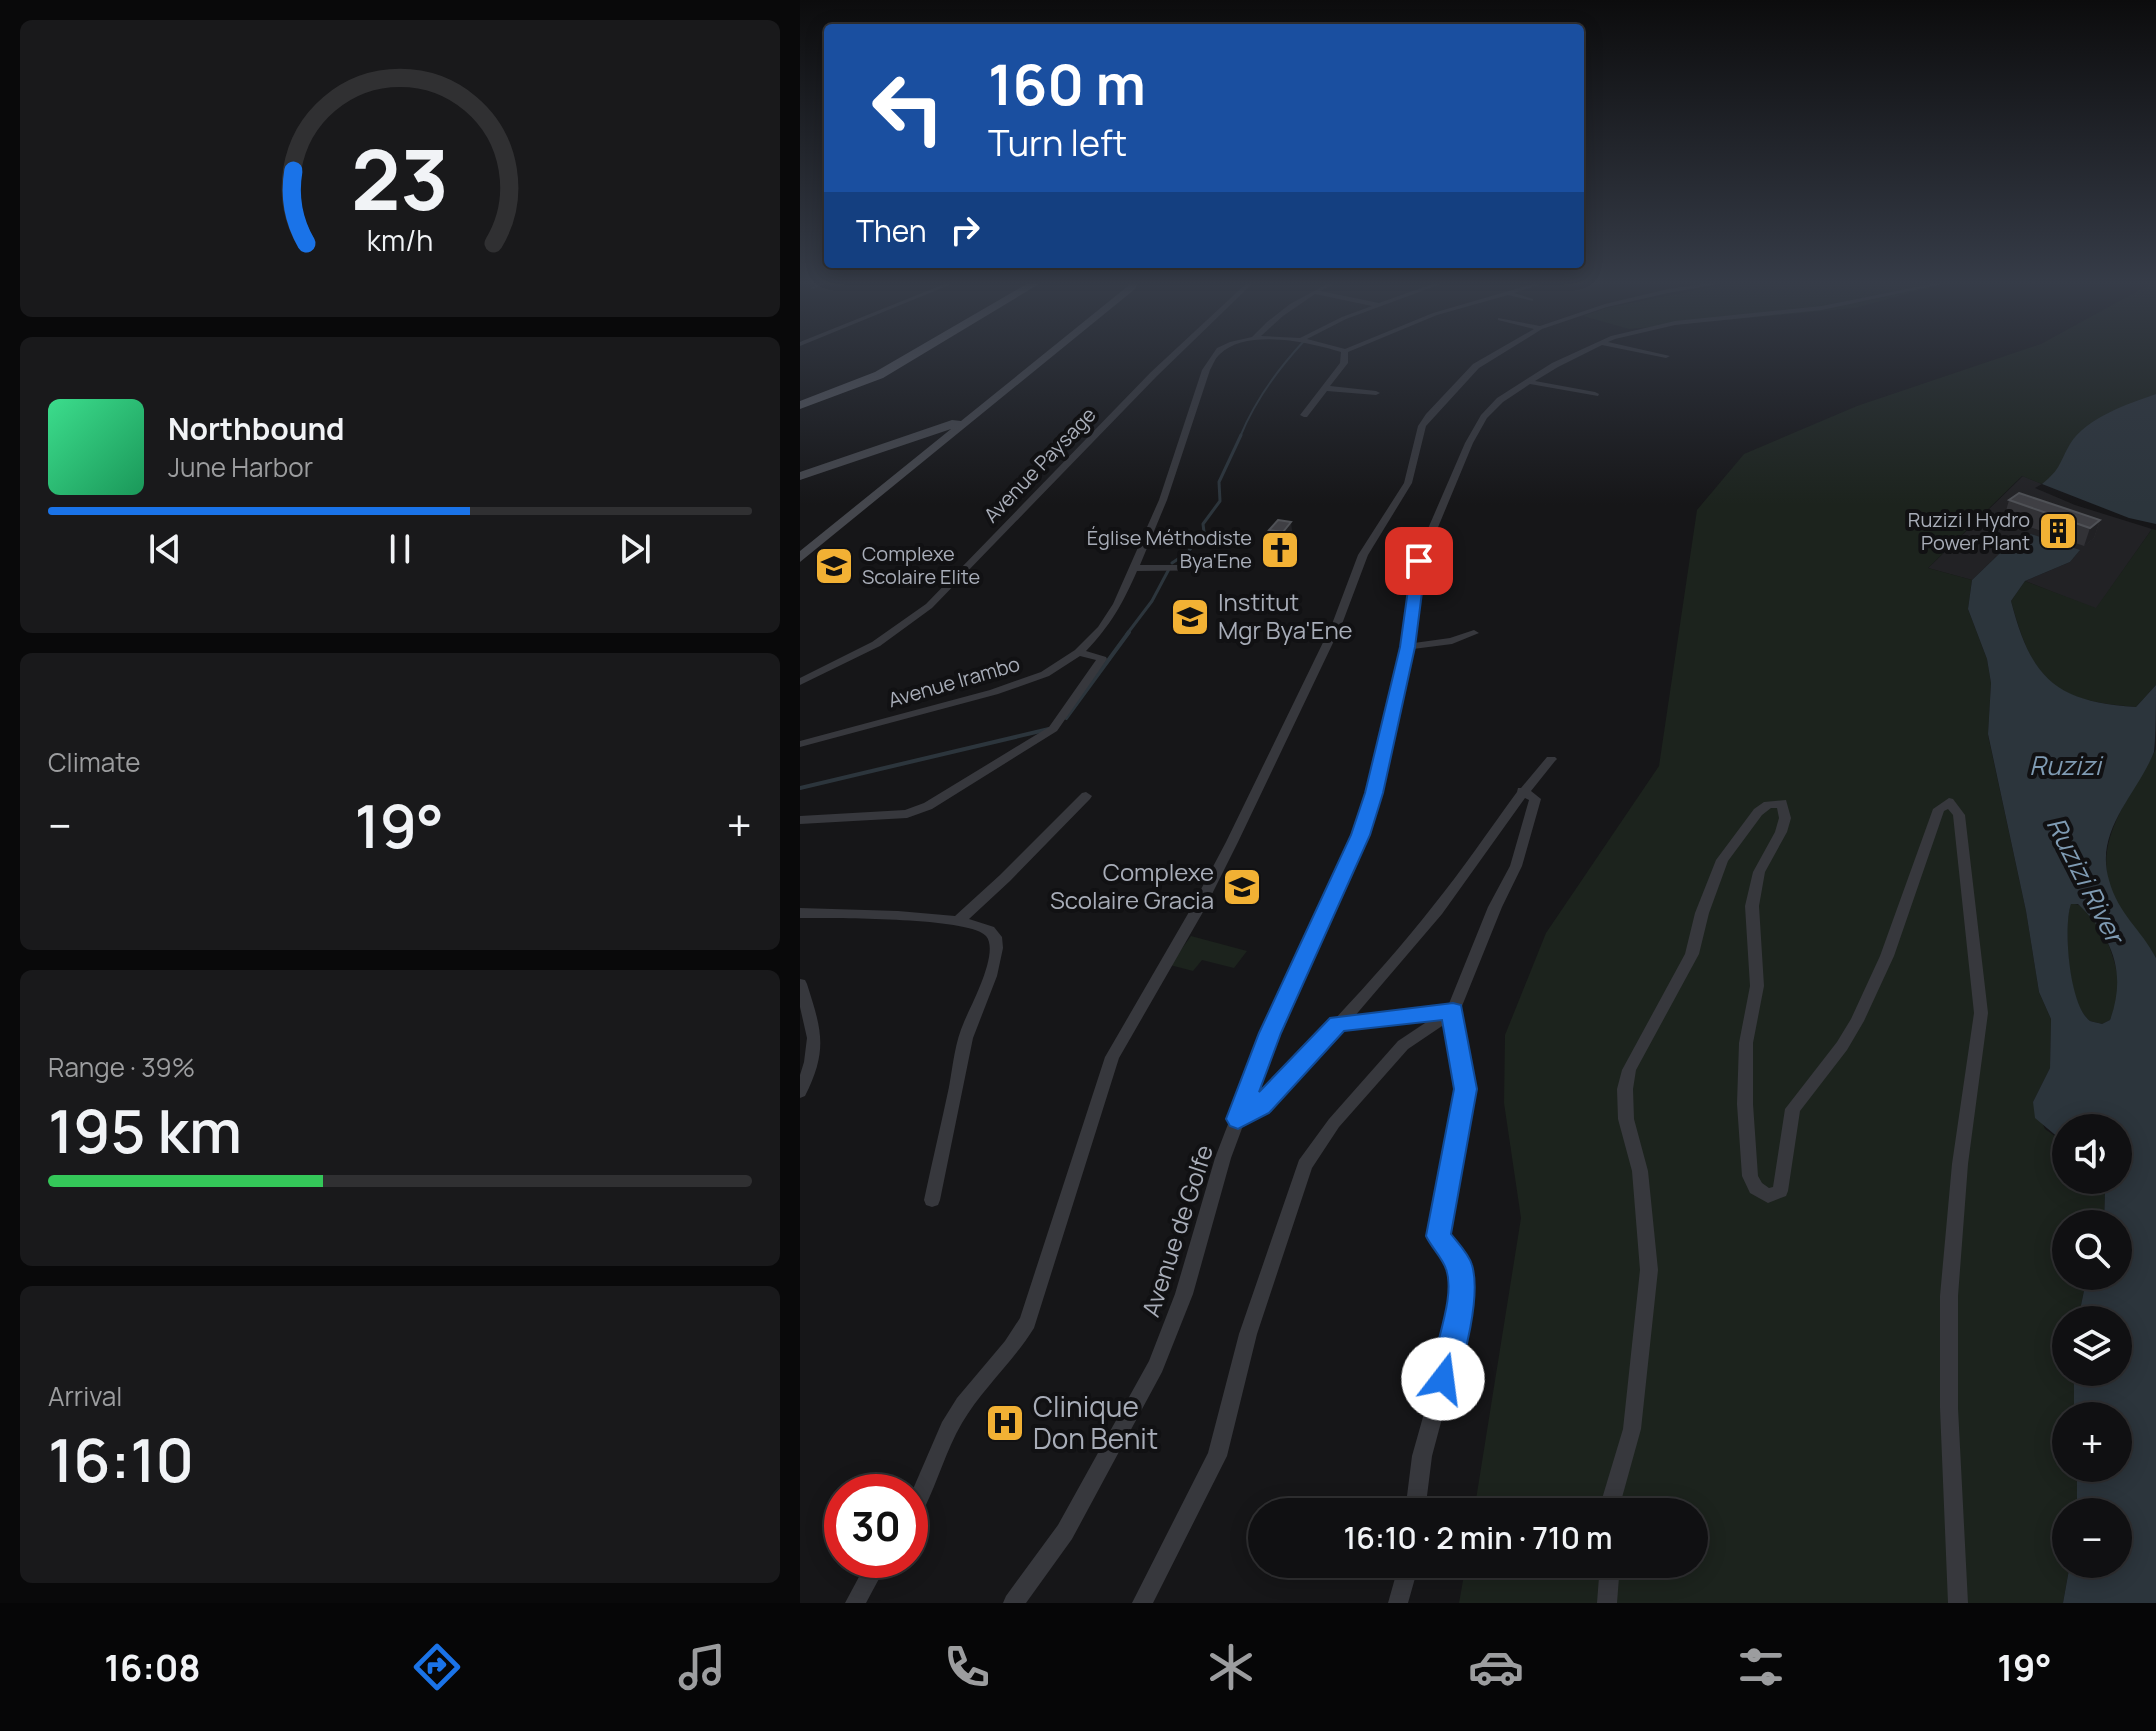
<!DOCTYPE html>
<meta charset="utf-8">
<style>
:root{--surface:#101012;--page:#19191b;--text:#f1f3f6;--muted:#9c9d9f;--line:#303032;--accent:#1a73e8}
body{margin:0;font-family:Manrope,sans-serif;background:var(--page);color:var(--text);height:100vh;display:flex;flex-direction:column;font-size:30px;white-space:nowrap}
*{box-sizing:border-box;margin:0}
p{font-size:26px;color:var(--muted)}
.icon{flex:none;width:44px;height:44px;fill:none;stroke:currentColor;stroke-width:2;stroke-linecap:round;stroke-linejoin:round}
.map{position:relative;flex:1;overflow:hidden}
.drawer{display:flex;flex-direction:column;gap:20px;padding:20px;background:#09090a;width:800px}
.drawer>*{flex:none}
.guide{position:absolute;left:24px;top:24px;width:760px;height:244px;border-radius:8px;box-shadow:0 4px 20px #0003,0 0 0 2px var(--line);background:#1a4fa0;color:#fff;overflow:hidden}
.controls{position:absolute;left:1252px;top:1114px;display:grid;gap:16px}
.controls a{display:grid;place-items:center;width:80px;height:80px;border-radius:50%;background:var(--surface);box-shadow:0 4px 20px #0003,0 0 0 2px var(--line);font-size:40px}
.speed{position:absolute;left:24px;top:1474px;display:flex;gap:16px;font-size:40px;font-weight:700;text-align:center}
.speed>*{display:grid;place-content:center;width:104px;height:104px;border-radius:50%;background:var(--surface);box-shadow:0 4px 20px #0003,0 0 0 2px var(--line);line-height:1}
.speed .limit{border:12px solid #d22;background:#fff;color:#111}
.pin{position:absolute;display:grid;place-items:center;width:68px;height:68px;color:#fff;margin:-34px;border-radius:16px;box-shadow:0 4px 12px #0006}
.me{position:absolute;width:88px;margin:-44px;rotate:15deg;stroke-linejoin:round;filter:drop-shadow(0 0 6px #0008)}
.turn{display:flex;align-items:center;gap:28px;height:168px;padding:0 32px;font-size:36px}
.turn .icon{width:104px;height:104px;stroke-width:2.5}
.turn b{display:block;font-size:56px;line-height:68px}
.then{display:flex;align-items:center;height:76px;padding:0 32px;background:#0003;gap:16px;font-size:30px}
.big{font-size:60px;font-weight:600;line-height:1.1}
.drawer .card{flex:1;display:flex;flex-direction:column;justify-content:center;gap:12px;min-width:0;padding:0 28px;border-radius:12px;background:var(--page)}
.drawer .dial{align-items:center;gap:0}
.dial svg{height:208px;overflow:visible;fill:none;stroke:var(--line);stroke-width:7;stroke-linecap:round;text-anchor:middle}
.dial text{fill:var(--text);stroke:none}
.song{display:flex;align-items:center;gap:24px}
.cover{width:96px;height:96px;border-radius:12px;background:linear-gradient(135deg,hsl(150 70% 55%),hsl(150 70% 35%))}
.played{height:8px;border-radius:4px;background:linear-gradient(90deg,var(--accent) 60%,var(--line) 60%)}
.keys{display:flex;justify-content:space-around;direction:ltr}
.heat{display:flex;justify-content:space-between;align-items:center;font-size:44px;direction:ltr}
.charge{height:12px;border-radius:6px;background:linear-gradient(90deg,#34c759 39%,var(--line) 0)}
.trip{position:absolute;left:448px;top:1498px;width:460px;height:80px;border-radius:40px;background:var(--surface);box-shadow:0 4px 20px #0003,0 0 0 2px var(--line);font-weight:600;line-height:80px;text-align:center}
.dock{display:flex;height:128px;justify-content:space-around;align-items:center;background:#060607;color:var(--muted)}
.dock .icon{width:56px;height:56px}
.dock .on{color:var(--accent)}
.dock b{font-size:36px;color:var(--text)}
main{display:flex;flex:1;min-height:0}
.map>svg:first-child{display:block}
</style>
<main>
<section class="drawer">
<div class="card dial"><svg viewBox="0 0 100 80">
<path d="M14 69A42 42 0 1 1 86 69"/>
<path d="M14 69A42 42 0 0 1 9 41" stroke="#1a73e8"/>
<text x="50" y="56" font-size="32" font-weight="700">23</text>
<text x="50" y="72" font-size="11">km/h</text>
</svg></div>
<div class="card">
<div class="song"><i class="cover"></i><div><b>Northbound</b><p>June Harbor</p></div></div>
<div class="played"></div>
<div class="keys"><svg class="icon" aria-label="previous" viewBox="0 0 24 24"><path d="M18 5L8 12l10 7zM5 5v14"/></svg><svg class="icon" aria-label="pause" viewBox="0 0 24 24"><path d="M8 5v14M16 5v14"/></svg><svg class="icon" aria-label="next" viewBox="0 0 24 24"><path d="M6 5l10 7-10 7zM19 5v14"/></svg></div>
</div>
<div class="card"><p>Climate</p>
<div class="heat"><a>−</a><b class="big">19°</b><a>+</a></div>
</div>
<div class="card"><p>Range · 39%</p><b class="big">195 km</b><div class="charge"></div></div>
<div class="card"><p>Arrival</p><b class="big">16:10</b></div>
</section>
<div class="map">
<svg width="1356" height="1603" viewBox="0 0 1356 1603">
<rect width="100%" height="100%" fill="#161618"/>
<path fill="#222225" d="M1223,476L1242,484L1235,488L1275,505L1352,529L1296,609L1225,581L1270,562L1279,551L1231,534L1199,554L1172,580L1128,568Z"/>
<path fill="#1c231d" d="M942,281H1154L1055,308L829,329L783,316L806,308Z
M1356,281V394L1271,443L1258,472L1242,484L1222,476L1128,568L1172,580L1168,609L1187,659L1191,683L1188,735L1226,911L1239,992L1251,1019L1250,1068L1233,1102L1245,1129L1266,1144V1180H1299L1305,1192L1304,1224H1266V1276H1287L1278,1320H1266V1372H1274V1416H1266V1468H1277V1512H1266V1564H1270L1263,1603H659L666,1564H894V1512H674L721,1218L704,1103L705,1035L746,933L859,766L897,510L944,454L1057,406L1241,344Z
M1352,529L1356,530V685L1336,707C1252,701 1233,681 1211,601L1225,581L1296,608Z
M1356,749V958C1347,942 1332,929 1322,914C1282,850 1327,804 1356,749Z
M1271,903C1299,906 1316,959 1319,983C1320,994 1314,1009 1310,1020L1302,1024C1299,1023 1293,1022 1290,1021C1268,1006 1263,926 1271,903Z
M391,936L447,951L434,968L402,960L393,971L370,965Z"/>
<path fill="#2c353c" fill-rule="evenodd" d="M1356,394V524L1329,518L1242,484C1261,469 1259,463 1270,444C1287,417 1328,404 1356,394Z
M1231,534L1280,550L1270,562L1225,581L1211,601C1231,678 1255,702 1336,707L1356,685C1356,704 1356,734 1354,752C1337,795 1294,830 1309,880C1318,914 1341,929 1356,958V1603H1263L1270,1564H1318V1512H1277V1468H1318V1416H1274V1372H1318V1320H1278L1287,1276H1318V1224H1304L1305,1192L1299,1180H1318V1128H1266V1144L1235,1118L1233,1102L1250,1068L1251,1019L1239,992L1226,911L1188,734L1191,683L1187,659L1168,609L1172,580L1199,554ZM1271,904H1278C1313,938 1327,973 1310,1020L1302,1024C1299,1023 1293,1022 1290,1021C1269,1006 1263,926 1271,904Z"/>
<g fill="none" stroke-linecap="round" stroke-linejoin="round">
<path stroke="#2c353c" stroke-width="2" d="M12,288L29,281
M440,437C455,400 477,370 504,341"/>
<path stroke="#2c353c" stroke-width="3" d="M372,563L387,553L404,532L403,524L420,501L419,482L441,435
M327,634L352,601L369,569"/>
<path stroke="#2c353c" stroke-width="4" d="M266,718L329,632
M0,788L249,729"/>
<path fill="#37383d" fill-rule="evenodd" d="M152,281H159L0,346V342Z
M449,281H455L357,376L132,608L80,646L0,685V678L72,642L126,604L351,372Z
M533,281H540L520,291L579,303L641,281H649L546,319L507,339L545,349L633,313L743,281H751L714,293L733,299V301L708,295L637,315L548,352V363L530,386L576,391L580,393L576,395L527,391L507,417H504L500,415L540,363L541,352C510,342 446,328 420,354C415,358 413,365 410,370L367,500L340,565H427L432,568L430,570L337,571C323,603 311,625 286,651L306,657L307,659L257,731L132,809L107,818L0,824V816L105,810L124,803L249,727L296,660L280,656L249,676L198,694L0,747V741L190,690L241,672L275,650L298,627L313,604L359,500L402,370L417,348L430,342L452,337L467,322L490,304ZM515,294L572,306L542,317L500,338L461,336L483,316Z
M923,281H935L868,293L807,307L742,329L679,368L626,426L612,483L568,555L542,624L438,842L403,912L319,1058L234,1328C213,1362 182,1389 162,1423C146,1450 138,1481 124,1509L117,1521L110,1524V1496L142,1422L157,1398L205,1341L220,1318L305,1057L389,912L426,842L532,624L558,555L604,483L618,426L626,414L673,364L734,329L698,320V318L740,326L805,304L868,289Z
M1146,281H1156L1022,310L875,325L815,339L808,342L870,356L866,358L802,345L758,367L735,381L795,392L799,394L798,396L730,384L703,402L687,418L673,443L624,561L614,643L650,638L674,630L679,633L652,644L613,649L580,793L566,835L477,1033L451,1104L456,1102C517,1038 579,975 633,906C663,869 689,830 717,792L718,788H721L747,757H755L757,759L755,761L731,791L741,799L722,866L702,907L660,1011L659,1026L673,1089L647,1235L669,1267L668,1321L632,1456L625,1512H605L612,1456L650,1321L651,1269L630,1236L657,1089L645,1024L608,1049L539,1127L512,1168L457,1334L427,1456L353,1603H332L408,1453L439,1334L499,1160L529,1119L598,1041L631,1019L543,1029L466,1110L444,1123L431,1158L393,1294L362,1372L272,1539L226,1603H203L206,1596L258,1525L349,1361L375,1294L415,1158L463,1033L554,835L568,793L603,647L614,561L665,443L681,415L697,398L752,363L811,336L875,321L1022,306ZM725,798L729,800L710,866L688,907L648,1006L554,1017L642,914Z
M286,792L292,796L290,799L210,881L169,919L194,927L202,937L203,948L197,976L173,1038L140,1200L138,1205L132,1207L126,1205L124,1200C132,1162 141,1125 149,1087C153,1065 155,1042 164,1022C171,1005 200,952 186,936C170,917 30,918 0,918V908L98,911L155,916L200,875L282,793Z
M1149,798L1153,799L1165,815L1188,1013L1168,1164L1158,1296V1408L1168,1603H1148L1140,1408V1296L1152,1164L1174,1013L1153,815L1148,809L1144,811L1094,956L1064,1021L1047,1050L1000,1111L988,1191L986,1196L968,1203L950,1193L942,1176L937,1104L939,1043L950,986L945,906L953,872L975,832L979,818L977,808H971L962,815L928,861L909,913L899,954L836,1070L833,1089L834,1119L848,1171L858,1270L841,1429L818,1512H798L823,1429L840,1270L832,1171L818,1119L817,1089L822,1070L885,954L895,913L916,860L954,809L964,802L986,800L991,818L987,832L965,872L959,906L964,986L953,1043V1104L958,1176L962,1183L969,1188L973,1187L985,1109L1037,1042L1051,1019L1080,956L1133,809Z
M0,979L5,980L7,984C22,1031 28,1050 5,1096L0,1098V1075L4,1062L7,1038L0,1007Z
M68,1560H89L66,1603H45Z
M599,1564H619L608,1603H588Z
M800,1564H820L817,1603H797Z"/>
<path fill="#45474d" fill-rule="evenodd" d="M330,281H339L335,289L0,562V551L151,429L0,480V472L152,420L161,421L328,286Z"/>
<path fill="#53555c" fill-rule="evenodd" d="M232,281H244L83,378L0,409V401L75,372Z"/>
</g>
<path fill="#323236" d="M1209,500L1300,520L1294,538L1284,546L1204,518Z
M478,520L494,546L486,556L472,554L469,530Z"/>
<path fill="#212124" d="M1300,520L1294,538L1284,546L1290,528Z
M491,522L494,546L486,556L483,532Z"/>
<path fill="#3f3f44" stroke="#4f5156" stroke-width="2" d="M1219,493L1300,520L1290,528L1209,500Z
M478,520L491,522L483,532L469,530Z"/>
<linearGradient id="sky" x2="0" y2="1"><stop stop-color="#0c0c0d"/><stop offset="0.56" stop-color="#363c48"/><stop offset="1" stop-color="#363c48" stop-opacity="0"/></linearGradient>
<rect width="1356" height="505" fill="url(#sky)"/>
<path fill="#1a73e8" stroke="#114b97" stroke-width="2" d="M619,557L626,561L615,647L583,793L570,835L481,1033L459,1092L530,1018L653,1003L661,1005L677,1089L651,1234C658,1243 669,1254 672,1265C681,1295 665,1360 653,1388L643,1392L633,1388C624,1366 658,1302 646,1269C642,1257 631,1247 626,1236L654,1089L642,1020L544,1031L469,1113L438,1129L430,1126L426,1119L459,1033L551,835L565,793L600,647L612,561Z"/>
<defs>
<g id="building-square" transform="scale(2)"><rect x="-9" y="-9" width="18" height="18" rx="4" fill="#f2b134" stroke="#111113"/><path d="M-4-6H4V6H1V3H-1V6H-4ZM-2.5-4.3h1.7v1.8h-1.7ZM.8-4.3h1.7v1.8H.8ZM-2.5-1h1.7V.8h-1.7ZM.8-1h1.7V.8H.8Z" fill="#111"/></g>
<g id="church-square" transform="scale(2)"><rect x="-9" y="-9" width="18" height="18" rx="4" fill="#f2b134" stroke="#111113"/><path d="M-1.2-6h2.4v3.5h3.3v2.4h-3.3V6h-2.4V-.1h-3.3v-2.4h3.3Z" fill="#111"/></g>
<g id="school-square" transform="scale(2)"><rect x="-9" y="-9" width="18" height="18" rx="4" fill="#f2b134" stroke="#111113"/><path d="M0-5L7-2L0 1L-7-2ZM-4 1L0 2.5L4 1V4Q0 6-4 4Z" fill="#111"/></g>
<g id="hospital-square" transform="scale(2)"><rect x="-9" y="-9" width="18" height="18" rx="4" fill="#f2b134" stroke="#111113"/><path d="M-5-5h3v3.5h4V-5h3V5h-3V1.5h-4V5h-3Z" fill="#111"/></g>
</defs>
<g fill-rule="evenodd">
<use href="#building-square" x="1258" y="531"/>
<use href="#church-square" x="480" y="550"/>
<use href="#school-square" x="34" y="566"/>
<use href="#school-square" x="390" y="617"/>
<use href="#school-square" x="442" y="887"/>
<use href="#hospital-square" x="205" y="1423"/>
</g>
<g text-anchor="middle" stroke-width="8" stroke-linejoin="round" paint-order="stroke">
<g font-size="20" fill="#a8adb8" stroke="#111113">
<text transform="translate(240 465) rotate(-46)" y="7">Avenue Paysage</text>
<text transform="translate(154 682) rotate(-16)" y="7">Avenue Irambo</text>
</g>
<g font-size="20" fill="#a8adb8" stroke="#111113" text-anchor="end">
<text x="1230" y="527">Ruzizi I Hydro<tspan x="1230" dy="23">Power Plant</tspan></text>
<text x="452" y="545">Église Méthodiste<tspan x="452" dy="23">Bya'Ene</tspan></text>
<text x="62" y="561" text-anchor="start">Complexe<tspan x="62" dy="23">Scolaire Elite</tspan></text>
</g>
<g font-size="24" fill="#a8adb8" stroke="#111113" text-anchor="start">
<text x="418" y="611">Institut<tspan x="418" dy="28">Mgr Bya'Ene</tspan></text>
<text x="414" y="881" text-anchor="end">Complexe<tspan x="414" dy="28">Scolaire Gracia</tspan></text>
</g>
<g font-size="24" fill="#a8adb8" stroke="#111113">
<text transform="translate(378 1231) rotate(-72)" y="8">Avenue de Golfe</text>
</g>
<g font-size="26" font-style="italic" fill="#7f9bb3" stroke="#111113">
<text x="1265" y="775">Ruzizi</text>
<text transform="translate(1285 880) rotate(63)" y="9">Ruzizi River</text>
</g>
<g font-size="28" fill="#a8adb8" stroke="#111113" text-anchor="start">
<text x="233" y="1417">Clinique<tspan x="233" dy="32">Don Benit</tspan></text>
</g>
</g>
</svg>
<div class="controls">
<a><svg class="icon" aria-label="sound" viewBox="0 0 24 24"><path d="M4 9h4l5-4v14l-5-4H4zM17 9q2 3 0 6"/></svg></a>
<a><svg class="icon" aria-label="search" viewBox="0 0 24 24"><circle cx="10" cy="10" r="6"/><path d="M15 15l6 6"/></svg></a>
<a><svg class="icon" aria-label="layers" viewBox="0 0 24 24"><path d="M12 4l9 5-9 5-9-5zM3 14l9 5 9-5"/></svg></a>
<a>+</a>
<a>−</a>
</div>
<div class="speed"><div class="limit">30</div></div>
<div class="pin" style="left:619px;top:561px;background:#d93025"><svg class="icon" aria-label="arrive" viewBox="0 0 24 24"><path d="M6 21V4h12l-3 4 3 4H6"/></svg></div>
<svg class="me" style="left:643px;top:1379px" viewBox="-20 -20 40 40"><circle r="19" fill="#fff"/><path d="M0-13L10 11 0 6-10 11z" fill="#1a73e8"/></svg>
<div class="trip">16:10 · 2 min · 710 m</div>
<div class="guide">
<div class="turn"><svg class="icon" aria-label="left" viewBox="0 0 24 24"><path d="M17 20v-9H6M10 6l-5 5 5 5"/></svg><div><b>160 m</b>Turn left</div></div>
<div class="then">Then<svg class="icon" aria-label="right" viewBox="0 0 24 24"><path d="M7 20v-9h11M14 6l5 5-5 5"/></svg></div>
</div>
</div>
</main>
<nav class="dock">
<b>16:08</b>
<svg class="icon on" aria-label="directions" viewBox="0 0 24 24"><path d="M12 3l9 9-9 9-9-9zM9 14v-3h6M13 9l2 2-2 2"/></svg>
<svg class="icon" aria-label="music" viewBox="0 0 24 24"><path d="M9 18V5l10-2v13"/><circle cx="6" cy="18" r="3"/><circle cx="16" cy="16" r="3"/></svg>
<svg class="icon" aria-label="phone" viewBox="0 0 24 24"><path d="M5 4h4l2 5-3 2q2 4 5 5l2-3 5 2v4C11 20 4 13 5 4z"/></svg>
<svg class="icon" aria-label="climate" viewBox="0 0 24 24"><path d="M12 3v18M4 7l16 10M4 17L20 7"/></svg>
<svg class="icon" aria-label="car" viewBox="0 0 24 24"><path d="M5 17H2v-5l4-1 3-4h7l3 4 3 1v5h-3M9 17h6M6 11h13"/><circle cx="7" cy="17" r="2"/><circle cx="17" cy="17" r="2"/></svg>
<svg class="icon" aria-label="filters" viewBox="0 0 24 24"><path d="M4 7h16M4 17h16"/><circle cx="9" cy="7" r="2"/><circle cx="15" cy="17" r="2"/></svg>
<b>19°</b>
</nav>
